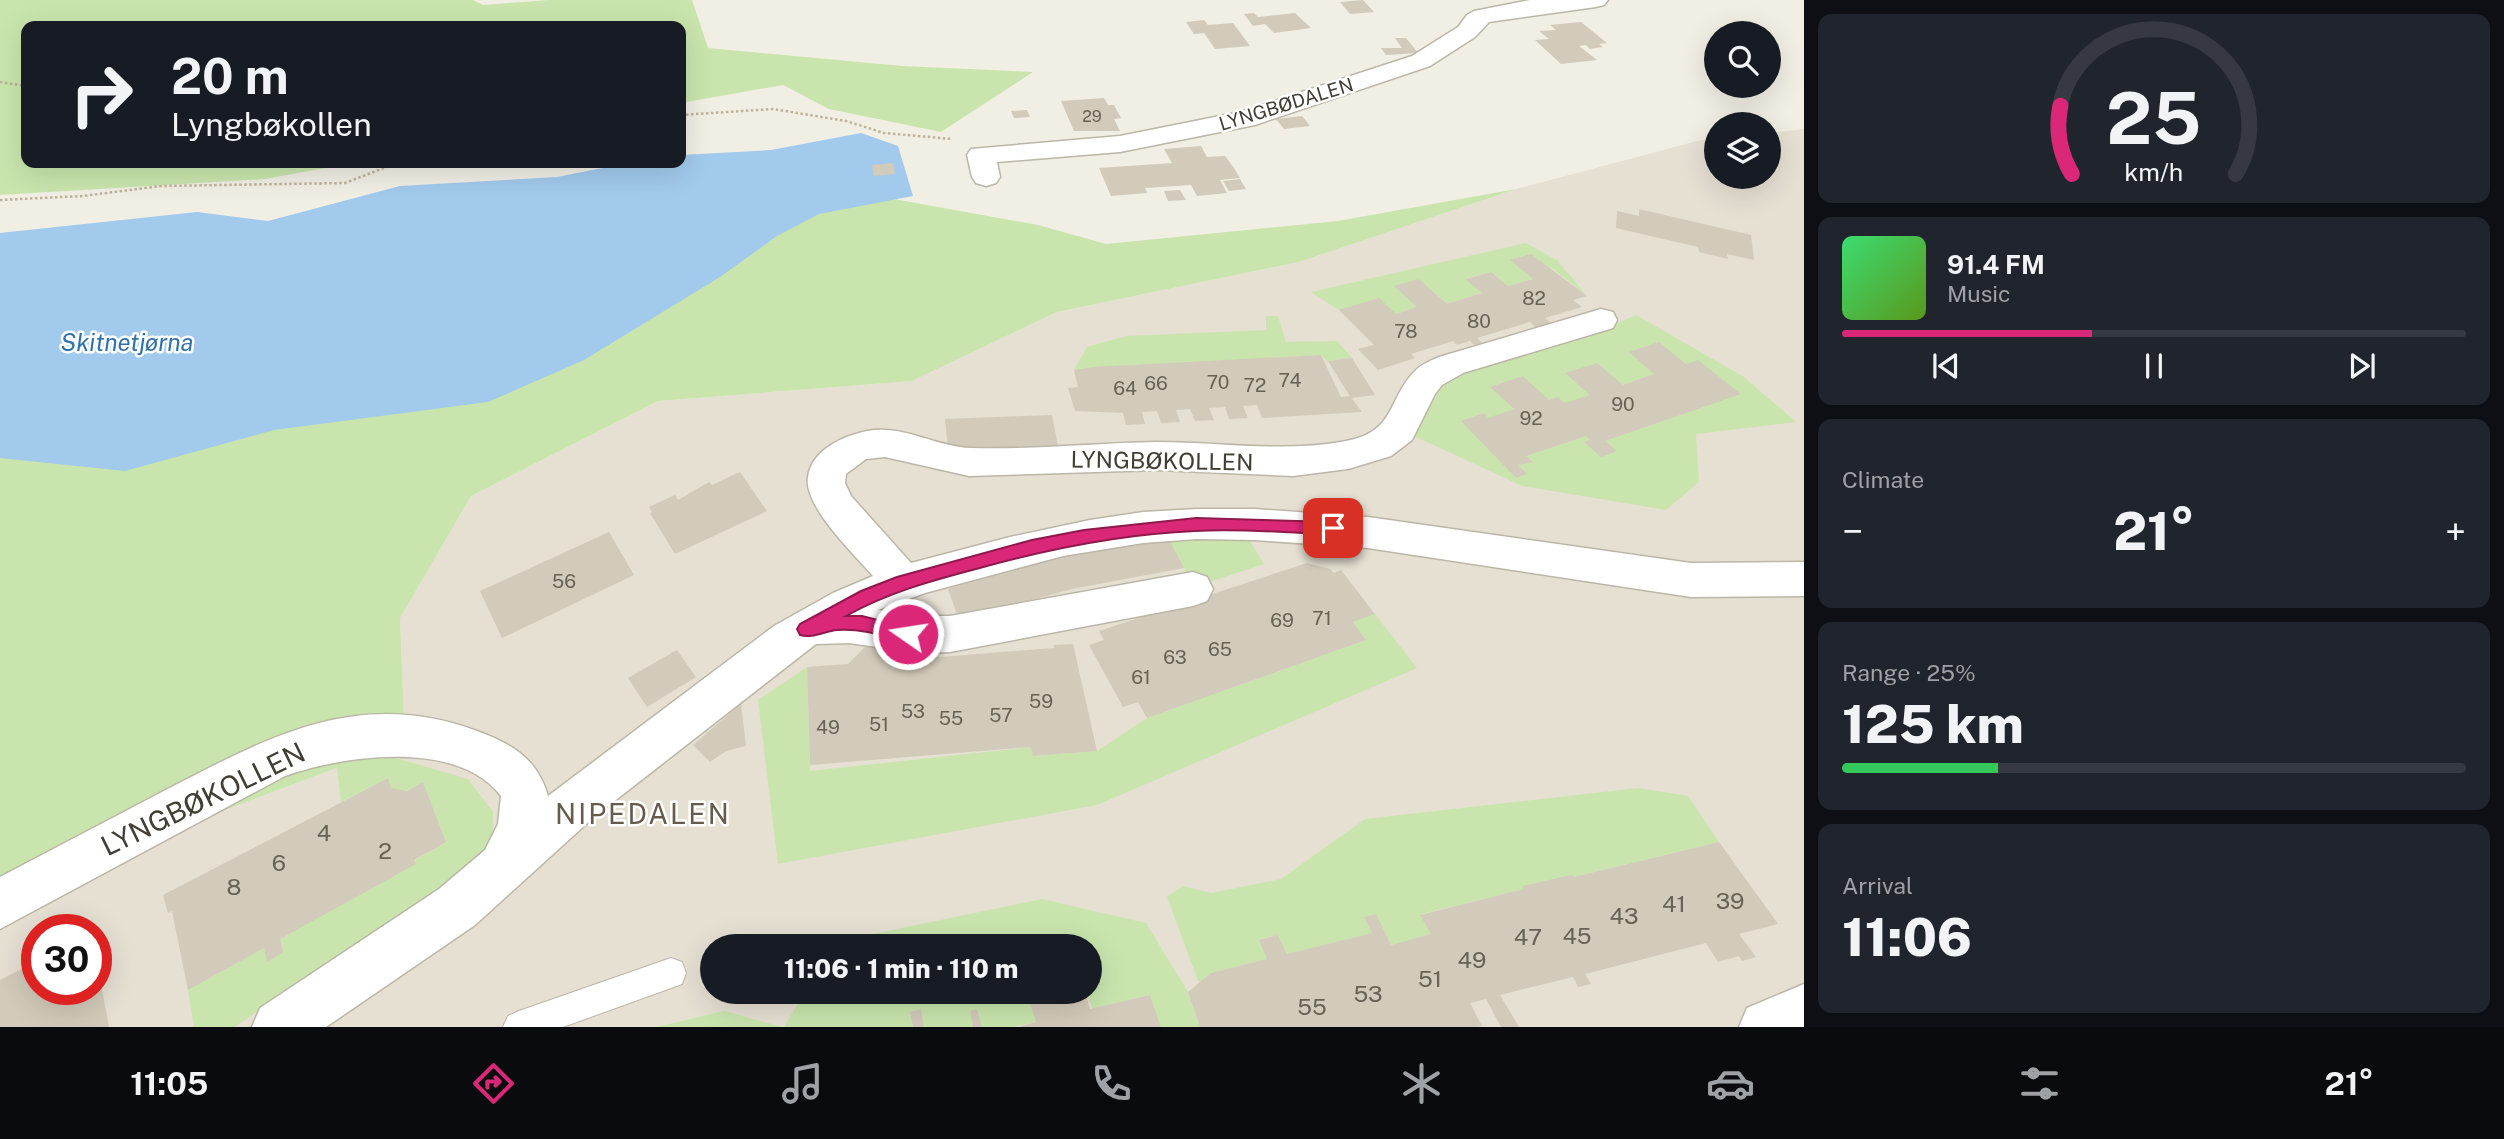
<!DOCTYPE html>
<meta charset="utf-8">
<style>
:root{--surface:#171b24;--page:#20242c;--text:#f1f3f6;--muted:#9ea1a6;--line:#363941;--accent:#db2777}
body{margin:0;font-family:"Public Sans",sans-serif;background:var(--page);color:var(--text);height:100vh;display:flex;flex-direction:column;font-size:26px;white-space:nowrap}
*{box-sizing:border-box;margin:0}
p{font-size:23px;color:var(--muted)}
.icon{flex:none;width:38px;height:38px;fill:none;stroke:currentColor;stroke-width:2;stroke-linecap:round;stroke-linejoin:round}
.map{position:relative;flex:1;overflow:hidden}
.sheet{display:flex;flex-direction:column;gap:14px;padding:14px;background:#0d0f14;width:700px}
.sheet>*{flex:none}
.top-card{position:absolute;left:21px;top:21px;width:665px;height:147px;border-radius:14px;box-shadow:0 7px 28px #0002;background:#171b24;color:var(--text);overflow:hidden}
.fabs{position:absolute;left:1704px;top:21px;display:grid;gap:14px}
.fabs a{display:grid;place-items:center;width:77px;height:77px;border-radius:50%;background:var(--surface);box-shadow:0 7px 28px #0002;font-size:35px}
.speed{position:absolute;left:21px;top:914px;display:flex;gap:14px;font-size:35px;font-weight:700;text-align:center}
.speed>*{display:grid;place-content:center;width:91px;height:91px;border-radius:50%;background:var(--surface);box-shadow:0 7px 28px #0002;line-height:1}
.speed .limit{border:10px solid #d22;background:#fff;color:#111}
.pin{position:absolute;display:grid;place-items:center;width:60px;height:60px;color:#fff;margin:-30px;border-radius:14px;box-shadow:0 4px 10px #0006}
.me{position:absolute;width:77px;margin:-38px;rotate:283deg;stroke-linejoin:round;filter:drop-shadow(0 0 5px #0008)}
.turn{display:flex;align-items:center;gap:24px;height:147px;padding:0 35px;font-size:32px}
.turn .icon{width:91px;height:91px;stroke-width:2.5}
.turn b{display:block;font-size:49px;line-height:60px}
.big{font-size:52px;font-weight:800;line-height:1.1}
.sheet .card{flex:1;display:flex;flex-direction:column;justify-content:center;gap:10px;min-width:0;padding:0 24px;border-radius:14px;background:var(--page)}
.sheet .dial{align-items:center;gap:0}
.dial svg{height:182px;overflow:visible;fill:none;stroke:var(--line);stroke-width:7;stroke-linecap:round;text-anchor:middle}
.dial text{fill:var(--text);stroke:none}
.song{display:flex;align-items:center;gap:21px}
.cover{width:84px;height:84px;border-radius:10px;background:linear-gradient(135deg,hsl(140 70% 55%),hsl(90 70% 35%))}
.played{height:7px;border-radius:4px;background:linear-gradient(90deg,var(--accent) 40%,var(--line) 40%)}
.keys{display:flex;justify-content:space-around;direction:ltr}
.heat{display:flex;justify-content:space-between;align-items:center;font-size:38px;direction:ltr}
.charge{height:10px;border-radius:5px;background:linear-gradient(90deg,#34c759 25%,var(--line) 0)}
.trip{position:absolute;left:700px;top:934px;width:402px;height:70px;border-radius:35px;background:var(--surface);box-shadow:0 7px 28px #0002;font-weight:800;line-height:70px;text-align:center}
.dock{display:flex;height:112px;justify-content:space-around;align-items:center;background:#090b0e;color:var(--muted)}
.dock .icon{width:49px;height:49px}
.dock .active{color:var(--accent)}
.dock b{font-size:32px;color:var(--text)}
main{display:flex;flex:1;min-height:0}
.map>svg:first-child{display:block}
</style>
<main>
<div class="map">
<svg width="1804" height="1027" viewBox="0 0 1804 1027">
<rect width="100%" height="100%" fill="#f1eee4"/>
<path fill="#e5e0d2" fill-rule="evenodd" d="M1804,129V1027H0V915L200,819L405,743L400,618L471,496L658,401L912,381L1057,312L1299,262L1516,189L1701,140L1717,139V177H1769V133ZM37,929H96V989H37ZM712,947H1090V992H712Z"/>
<path fill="#c9e5ad" d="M0,0H473L483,5L549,0H692L708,48L902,66L1033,72L941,132L829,109L783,85L681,103V26H26V163H353L265,179L0,195Z
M822,186L1038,225L1106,244L1338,221L1516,189L1299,262L1057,312L912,381L658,401L471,496L400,618L405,743L379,753L468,779L493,812V842L443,891L234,1027H194L188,990L264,948L268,961L283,952L280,939L446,842L423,782L407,791L391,788L388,778L341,802L337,768L200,819L0,915V455Z
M1526,243L1557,260L1587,296L1552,268L1511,260L1533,279L1508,286L1491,272L1466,278L1482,293L1447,304L1419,279L1395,286L1417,307L1396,314L1379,299L1339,310L1311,292Z
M1636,315L1744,377L1796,422L1696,434L1699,482L1666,510L1522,486L1412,435L1448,378L1611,326Z
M1266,316H1278L1286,342L1337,341L1352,358L1328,361L1321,355L1074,370L1087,347L1126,336L1266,330Z
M1169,539H1249L1264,564L1203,584L1190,580Z
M1375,614L1417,668L1097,805L778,864L758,700L807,667L810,771L1031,747L1034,756L1097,751L1147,718L1366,640L1353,622Z
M1638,788L1688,796L1719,842L1421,914L1431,934L1391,945L1365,917L1372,933L1287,954L1278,935L1260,939L1267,959L1211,973L1199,983L1167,897L1183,886L1211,893L1281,879L1365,819Z
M1042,899L1146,923L1188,992L1200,1027H1161L1150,995L1093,1009L1086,992H1090V947H810Z
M798,992H1040L1029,995L1036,1022L1014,1027H982L977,1009L970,1011L973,1027H924L921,1009L910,1012L913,1027H784L799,1002Z
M724,1011L782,1027H657L723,1011Z"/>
<path fill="#a1caed" d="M861,133L898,146L913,196L819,214L777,236L720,277L584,360L488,402L274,430L125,471L0,458V233L197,212L268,221L400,186L557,177L628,163H681V155L771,150Z"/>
<path fill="#d2caba" d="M1363,0L1374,12L1350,14L1340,2Z
M1254,13L1258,17L1295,13L1311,28L1274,33L1265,24L1253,26L1244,14Z
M1204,20L1208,25L1233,23L1250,46L1215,49L1204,33L1194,34L1186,22Z
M1581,22L1607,43L1599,44L1603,47L1590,49L1586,45L1579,46L1597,60L1561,64L1535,40L1549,39L1539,31L1556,30L1550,25Z
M1395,38H1406L1418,53L1386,55L1381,48H1402Z
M1104,98L1108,105H1114L1121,118L1114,119L1120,131H1074L1061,101Z
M1027,110L1030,117L1014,118L1011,111Z
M1302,116L1310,126L1284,129L1276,119Z
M1201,146L1207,157L1225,156L1234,168L1240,178L1220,180L1227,193L1197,196L1191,185L1145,188L1147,193L1111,196L1099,168L1172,163L1164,149Z
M893,163L895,174L874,176L872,165Z
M1240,179L1246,189L1229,191L1223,181Z
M1180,190L1186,200L1168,201L1164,191Z
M1639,209L1751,235L1754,260L1727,254L1728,259L1699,252L1698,247L1616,228L1617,211L1639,216Z
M1531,254L1587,296L1573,300L1582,307L1545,318L1554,326L1539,331L1530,322L1477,338L1482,343L1474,345L1470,341L1457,345L1453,341L1411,354L1415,358L1378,370L1358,349L1374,345L1339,310L1379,298L1396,314L1417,307L1394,286L1419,279L1447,304L1482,293L1465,279L1491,272L1508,286L1533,279L1510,260Z
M1659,342L1686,364L1698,360L1741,394L1605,441L1617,451L1601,457L1584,442L1590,440L1586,436L1526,456L1533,462L1518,465L1527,474L1516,478L1461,421L1484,413L1488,418L1514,409L1490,387L1523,376L1549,400L1558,397L1564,403L1590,395L1565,373L1597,363L1623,385L1654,374L1629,352Z
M1321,355L1341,397L1350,396L1362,412L1262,418L1257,405L1243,406L1248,418L1229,419L1225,407L1209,408L1214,420L1195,421L1190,409L1176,410L1180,422L1161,423L1157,411L1142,412L1145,424L1126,425L1123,413L1075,411L1068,388L1078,387L1074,370L1093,367Z
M1352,358L1375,395L1351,398L1328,361Z
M1052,415L1058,445L948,449L945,419Z
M740,472L767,511L675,554L650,513L652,512L649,507L675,495L678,500L709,482L712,485Z
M609,532L634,575L502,638L480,591Z
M1169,539L1184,568L1072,589L959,620L948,589L1039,560L1112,546Z
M1307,563L1330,569L1334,573L1341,570L1375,614L1353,622L1366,640L1147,718L1138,702L1123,707L1089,645L1104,640L1099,631Z
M1073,644L1097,751L1033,756L1031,747L810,765L807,667L848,664L867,645L888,648L890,661L1054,648V645Z
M677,650L696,677L647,707L628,678Z
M741,704L746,746L726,751L710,762L693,745Z
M388,778L391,788L407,791L423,782L446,842L414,860L416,864L280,939L283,952L267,962L264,948L188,990L172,911L168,913L163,895Z
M1719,842L1778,924L1739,934L1756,957L1742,961L1739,956L1718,962L1706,943L1585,974L1591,984L1578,987L1573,977L1500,995L1519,1027H1501L1486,999L1470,1003L1482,1026L1477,1027H1200L1188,992L1211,973L1267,959L1259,940L1278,935L1287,954L1372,933L1364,917L1376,914L1391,945L1431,934L1420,915L1524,889L1523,886L1571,875L1574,877Z
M96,957L109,1027H0V980L37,961V989H96Z
M1040,992H1085L1090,1009L1150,995L1161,1027H1019L1036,1022L1028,995Z
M921,1009L924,1027H913L910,1012Z
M977,1009L982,1027H973L970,1011Z"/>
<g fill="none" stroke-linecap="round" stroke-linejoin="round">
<g stroke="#bcb6a7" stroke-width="2">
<path id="lane" d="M671,958L682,962L686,973L682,984L671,988L563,1027H503L508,1016L519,1011Z"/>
</g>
<g stroke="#bcb6a7" stroke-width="3">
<path id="street" d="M1530,0H1608L1604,5L1596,7L1489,22L1475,37L1430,66L1255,125L1120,152L997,162L1000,177L996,183L986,186L976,183L972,177L967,155L971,149L1120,136L1240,112L1412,56L1458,27L1467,15L1474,11Z
M1601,309L1613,312L1617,320L1613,328L1463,373L1442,385L1435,394L1412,440L1391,456L1348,469L1293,476L1158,470L969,476L885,457L866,459L846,474L845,483L851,496L911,563L1010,537L1090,520L1143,512L1197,509H1254L1368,517L1691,563L1804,562V596L1691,597L1368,548L1254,540L1197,539L1143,543L1063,556L925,593L878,610L919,616H950L1193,572L1207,577L1213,589L1207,601L1193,606L950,652L919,653L849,643L816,644L594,817L475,925L326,1027H252L260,1008L439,889L485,850L498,824L501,796C458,739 344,755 285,776L0,929V877C53,849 107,821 160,793C265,739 356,686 477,731C512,744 537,758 548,796L774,626L833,593L873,576C855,555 803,506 808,477C812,449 844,436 867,431C903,424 936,447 971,448C1033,450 1095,443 1156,442C1220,442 1283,453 1346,441C1397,432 1387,398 1416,370C1422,364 1432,360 1439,357Z
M1804,984V1027H1739L1747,1008Z"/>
</g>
<path stroke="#bdb299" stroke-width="2.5" stroke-dasharray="2.5 2.5" stroke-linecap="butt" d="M0,82L26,86
M681,115L773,109L846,121L884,133L952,139
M0,200L83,196L161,186L345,183L397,163"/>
<use href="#lane" fill="#fff" fill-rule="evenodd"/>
<use href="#street" fill="#fff" fill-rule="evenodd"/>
</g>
<path fill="#db2777" stroke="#8e194d" stroke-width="2" d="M1196,518L1333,522L1341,528L1333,534C1288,533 1241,528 1195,531C1120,534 1048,549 976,569C930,581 887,593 846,616H862L914,629L916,634L914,640L908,642C885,636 861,628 837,630C825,631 812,639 800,635L797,629L800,624L861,591L897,577L1032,540L1084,530Z"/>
<g text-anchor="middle" stroke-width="5" stroke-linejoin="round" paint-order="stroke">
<g font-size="16" fill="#676156">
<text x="1092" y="122">29</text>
</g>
<g font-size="19" fill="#433e34" stroke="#fff">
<text transform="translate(1286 104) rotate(-17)" y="7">LYNGBØDALEN</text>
</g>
<g font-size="19" fill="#676156">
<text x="1534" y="305">82</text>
<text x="1479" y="328">80</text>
<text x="1406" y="338">78</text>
<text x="1290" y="387">74</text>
<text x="1218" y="389">70</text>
<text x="1156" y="390">66</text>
<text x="1255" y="392">72</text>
<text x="1125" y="395">64</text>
<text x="1623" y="411">90</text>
<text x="1531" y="425">92</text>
<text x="564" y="588">56</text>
<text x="1322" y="625">71</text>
<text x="1282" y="627">69</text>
<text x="1220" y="656">65</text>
<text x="1175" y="664">63</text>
<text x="1141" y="684">61</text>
<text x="1041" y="708">59</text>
<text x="913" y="718">53</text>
<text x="1001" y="722">57</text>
<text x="951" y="725">55</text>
<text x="879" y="731">51</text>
<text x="828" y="734">49</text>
</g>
<g font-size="23" fill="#433e34" stroke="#fff">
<text transform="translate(1162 461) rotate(1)" y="8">LYNGBØKOLLEN</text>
</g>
<g font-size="23" fill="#676156">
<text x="324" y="841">4</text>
<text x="385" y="859">2</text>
<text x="279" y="871">6</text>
<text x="234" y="895">8</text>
<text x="1730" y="909">39</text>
<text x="1674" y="912">41</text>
<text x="1624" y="924">43</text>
<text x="1577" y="944">45</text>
<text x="1528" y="945">47</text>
<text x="1472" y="968">49</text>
<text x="1430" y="987">51</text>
<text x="1368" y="1002">53</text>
<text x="1312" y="1015">55</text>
</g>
<g font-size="24" font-style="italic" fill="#3272aa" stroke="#fff">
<text x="127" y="351">Skitnetjørna</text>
</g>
<g font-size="28" fill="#433e34" stroke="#fff">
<text transform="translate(203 799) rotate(-26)" y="10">LYNGBØKOLLEN</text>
</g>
<g font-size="28" letter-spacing="2" fill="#655c4c" stroke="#fff">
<text x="643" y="824">NIPEDALEN</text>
</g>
</g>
</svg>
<div class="fabs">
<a><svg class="icon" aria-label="search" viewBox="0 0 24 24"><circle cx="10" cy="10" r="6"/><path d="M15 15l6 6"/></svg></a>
<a><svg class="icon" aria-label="layers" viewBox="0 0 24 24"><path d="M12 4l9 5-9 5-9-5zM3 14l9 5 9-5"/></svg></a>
</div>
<div class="speed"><div class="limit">30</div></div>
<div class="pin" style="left:1333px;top:528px;background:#d93025"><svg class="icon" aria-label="arrive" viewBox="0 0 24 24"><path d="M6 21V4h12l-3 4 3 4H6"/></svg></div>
<svg class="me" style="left:908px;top:634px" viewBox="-20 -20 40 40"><circle r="17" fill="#db2777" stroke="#fff" stroke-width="3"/><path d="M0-11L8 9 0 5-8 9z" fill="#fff"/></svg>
<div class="trip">11:06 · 1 min · 110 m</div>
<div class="top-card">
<div class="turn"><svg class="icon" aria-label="right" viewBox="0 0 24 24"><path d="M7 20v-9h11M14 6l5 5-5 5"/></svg><div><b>20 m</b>Lyngbøkollen</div></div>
</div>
</div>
<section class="sheet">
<div class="card dial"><svg viewBox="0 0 100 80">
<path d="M14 69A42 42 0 1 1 86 69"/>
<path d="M14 69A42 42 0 0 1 9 39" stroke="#db2777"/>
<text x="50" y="56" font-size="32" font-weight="700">25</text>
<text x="50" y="72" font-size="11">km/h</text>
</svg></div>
<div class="card">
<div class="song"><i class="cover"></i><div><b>91.4 FM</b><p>Music</p></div></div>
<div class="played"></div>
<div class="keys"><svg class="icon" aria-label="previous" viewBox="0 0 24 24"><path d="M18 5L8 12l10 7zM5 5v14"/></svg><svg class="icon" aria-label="pause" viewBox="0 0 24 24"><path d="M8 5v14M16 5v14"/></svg><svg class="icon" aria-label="next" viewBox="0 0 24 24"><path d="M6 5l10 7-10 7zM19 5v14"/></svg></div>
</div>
<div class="card"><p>Climate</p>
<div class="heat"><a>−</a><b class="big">21°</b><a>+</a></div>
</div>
<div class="card"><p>Range · 25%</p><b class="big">125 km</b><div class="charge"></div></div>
<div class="card"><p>Arrival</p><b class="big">11:06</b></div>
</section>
</main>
<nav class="dock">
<b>11:05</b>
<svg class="icon active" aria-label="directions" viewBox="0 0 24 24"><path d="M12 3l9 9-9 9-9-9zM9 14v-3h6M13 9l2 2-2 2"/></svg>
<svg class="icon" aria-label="music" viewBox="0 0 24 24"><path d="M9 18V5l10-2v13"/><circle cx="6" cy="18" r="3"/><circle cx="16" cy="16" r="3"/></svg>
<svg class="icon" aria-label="phone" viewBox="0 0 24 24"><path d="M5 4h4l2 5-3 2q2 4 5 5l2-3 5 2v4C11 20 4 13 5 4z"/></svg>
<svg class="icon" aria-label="climate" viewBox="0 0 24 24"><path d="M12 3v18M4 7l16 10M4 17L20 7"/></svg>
<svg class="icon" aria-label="car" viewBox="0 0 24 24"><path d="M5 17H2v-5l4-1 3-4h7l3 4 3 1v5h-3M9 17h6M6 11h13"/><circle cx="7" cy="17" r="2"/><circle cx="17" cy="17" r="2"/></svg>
<svg class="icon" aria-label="filters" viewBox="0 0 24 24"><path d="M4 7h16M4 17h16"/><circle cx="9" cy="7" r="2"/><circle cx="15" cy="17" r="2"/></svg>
<b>21°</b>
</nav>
